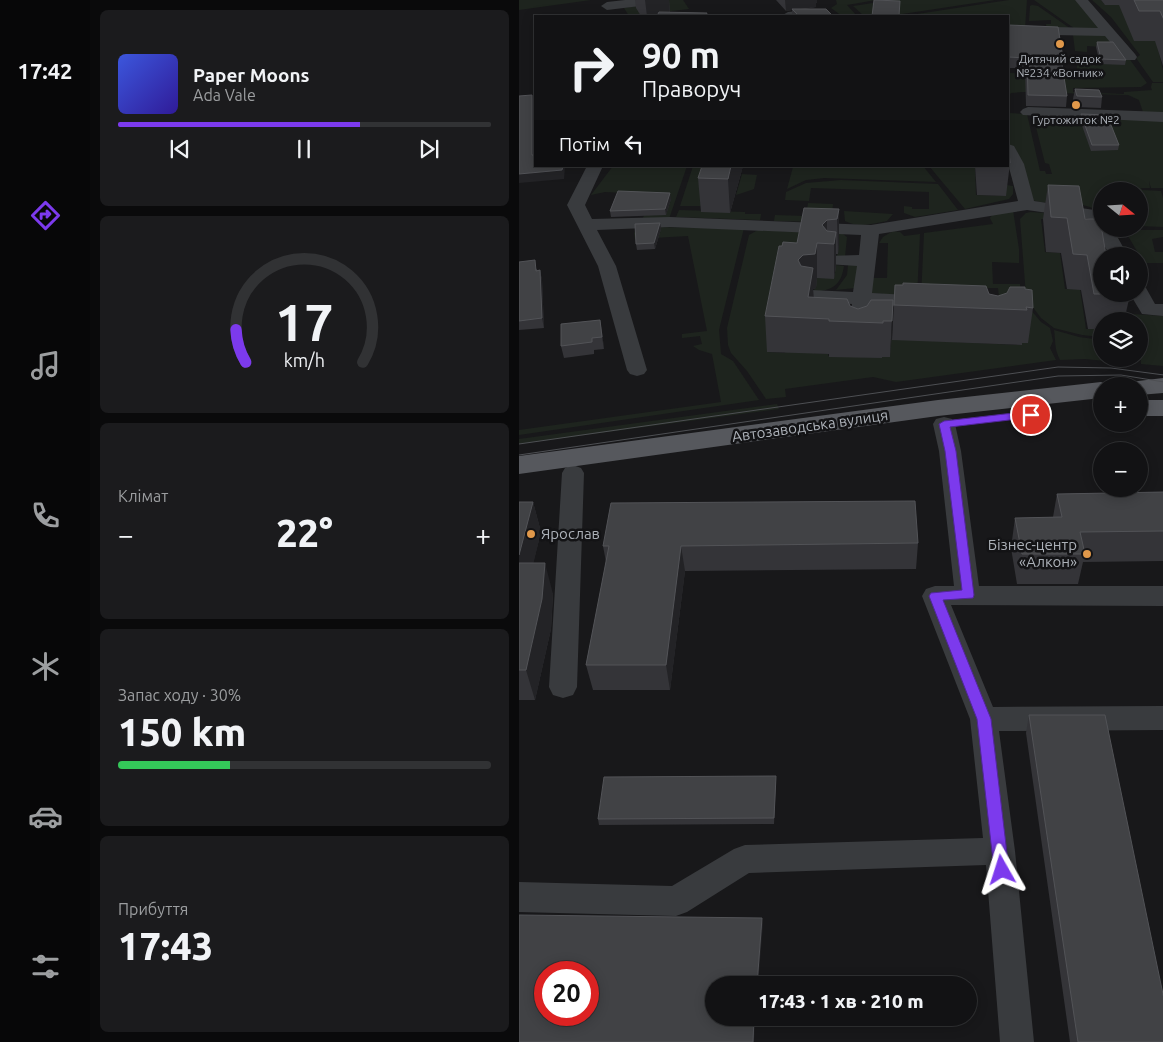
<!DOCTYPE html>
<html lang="uk">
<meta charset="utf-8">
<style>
:root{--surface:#121214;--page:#1b1b1d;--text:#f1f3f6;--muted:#9c9ea0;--line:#313234;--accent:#7c3aed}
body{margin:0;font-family:Ubuntu,sans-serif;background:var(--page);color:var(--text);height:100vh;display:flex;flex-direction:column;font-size:19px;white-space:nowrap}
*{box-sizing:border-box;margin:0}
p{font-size:16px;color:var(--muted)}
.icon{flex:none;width:28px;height:28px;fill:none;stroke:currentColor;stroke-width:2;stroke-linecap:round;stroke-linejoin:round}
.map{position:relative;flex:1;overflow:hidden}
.side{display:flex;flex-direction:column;gap:10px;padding:10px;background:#0a0a0b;width:429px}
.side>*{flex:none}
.hud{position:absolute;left:15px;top:15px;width:475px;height:152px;border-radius:0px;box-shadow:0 2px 12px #0003,0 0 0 1px var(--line);background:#121214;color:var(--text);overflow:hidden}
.needle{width:32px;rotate:108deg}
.tools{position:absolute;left:574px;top:182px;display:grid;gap:10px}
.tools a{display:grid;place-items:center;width:55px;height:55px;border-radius:50%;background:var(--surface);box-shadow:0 2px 12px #0003,0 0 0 1px var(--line);font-size:25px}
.speed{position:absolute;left:15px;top:961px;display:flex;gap:10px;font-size:25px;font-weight:700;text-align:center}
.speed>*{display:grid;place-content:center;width:65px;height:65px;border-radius:50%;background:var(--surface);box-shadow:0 2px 12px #0003,0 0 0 1px var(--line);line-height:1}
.speed .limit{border:8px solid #d22;background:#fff;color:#111}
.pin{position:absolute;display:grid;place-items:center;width:42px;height:42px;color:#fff;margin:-21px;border:2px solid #fff;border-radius:50%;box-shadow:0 1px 5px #0007}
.me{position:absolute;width:55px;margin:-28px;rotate:354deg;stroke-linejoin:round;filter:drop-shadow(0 0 4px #0008)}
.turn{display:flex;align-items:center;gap:18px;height:105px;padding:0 25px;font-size:22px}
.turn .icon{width:65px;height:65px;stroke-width:2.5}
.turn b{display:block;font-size:35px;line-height:42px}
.then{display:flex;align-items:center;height:48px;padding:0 25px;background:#0003;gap:10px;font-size:19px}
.big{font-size:38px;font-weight:800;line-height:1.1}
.side .widget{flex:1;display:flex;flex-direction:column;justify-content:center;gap:8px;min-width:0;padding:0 18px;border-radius:8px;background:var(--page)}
.side .dial{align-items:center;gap:0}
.dial svg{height:130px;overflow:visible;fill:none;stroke:var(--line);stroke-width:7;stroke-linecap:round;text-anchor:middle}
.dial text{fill:var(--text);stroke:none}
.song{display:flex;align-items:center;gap:15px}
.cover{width:60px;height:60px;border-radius:8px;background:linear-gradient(135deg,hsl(230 70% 55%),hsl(250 70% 35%))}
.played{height:5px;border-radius:2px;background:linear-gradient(90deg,var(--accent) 65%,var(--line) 65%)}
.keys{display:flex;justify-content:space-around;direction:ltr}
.heat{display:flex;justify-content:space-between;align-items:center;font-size:28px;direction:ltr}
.charge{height:8px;border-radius:4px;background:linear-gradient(90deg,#34c759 30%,var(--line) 0)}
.trip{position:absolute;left:186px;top:976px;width:272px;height:50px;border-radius:25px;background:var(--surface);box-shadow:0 2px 12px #0003,0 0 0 1px var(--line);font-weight:800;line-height:50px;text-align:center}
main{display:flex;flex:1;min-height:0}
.tab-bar{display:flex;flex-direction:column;width:90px;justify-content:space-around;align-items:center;background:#070708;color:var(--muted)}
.tab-bar .icon{width:35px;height:35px}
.tab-bar .active{color:var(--accent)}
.tab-bar b{font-size:22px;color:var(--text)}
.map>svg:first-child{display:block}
</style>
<main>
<nav class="tab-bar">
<b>17:42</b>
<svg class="icon active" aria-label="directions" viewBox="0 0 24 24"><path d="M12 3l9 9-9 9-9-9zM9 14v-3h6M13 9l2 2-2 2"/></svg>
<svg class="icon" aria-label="music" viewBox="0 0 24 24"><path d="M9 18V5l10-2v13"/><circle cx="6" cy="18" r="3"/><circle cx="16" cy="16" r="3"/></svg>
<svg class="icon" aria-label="phone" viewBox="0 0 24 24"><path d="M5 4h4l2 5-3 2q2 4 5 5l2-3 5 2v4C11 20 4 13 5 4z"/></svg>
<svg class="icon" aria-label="climate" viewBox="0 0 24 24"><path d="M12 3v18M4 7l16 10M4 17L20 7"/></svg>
<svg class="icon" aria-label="car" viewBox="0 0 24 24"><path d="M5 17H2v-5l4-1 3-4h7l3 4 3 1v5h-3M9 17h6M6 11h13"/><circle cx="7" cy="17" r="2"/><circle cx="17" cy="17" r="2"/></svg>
<svg class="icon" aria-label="filters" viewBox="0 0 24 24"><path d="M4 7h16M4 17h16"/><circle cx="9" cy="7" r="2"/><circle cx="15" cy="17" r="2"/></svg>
</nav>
<section class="side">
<div class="widget">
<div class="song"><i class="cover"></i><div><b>Paper Moons</b><p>Ada Vale</p></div></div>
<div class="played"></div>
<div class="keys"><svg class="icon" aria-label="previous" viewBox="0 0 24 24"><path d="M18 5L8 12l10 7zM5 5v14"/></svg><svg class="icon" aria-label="pause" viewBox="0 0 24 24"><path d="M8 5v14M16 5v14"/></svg><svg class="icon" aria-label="next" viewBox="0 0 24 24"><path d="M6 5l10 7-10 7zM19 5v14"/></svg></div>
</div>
<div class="widget dial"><svg viewBox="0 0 100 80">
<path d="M14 69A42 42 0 1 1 86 69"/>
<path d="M14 69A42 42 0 0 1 8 49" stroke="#7c3aed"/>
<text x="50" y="56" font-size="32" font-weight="700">17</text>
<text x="50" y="72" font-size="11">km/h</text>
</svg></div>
<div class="widget"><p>Клімат</p>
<div class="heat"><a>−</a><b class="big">22°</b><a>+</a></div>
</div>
<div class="widget"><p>Запас ходу · 30%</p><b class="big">150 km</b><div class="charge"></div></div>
<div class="widget"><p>Прибуття</p><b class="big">17:43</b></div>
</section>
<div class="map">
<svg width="645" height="1042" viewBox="0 0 645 1042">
<rect width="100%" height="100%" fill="#18181a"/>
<path fill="#1e241e" d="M0,0H72L0,10Z
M150,0H164L170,9L110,16L105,8Z
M317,0H357L328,5L338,16H323L312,8L318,4Z
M374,0H476L370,16H345L334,6Z
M490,0H508L506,29H489V16H385Z
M515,0H561L589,29L559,31Z
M573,0H582L585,4H605L637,41L644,70V82H634L617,58L621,55L592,17Z
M513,5L519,6L552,29L528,30L527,24H532V20L510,21L511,6Z
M586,34L596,48L568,46V52L556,51L554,35Z
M570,55L571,64H583L609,57L628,83L622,87L554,88V92L605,94V92L633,90L632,87L633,83H644V116L624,112L620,100L609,95L504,92L492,93L489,97V73L554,75L558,73V57Z
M489,100L490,113L508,114L521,171H526L527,174H533L530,164L526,163L514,115L644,120V188H632L630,181L631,188H622L623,190L642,191L644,198V227L620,226V191H582V214C566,198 535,207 513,200L502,165L489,143Z
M94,166H168L150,219L124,218L132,196L128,194L86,192L72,195Z
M174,166H197L184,206H161Z
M287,166H404L417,182L305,178L287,180L268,189L274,167Z
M410,166H456L457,195L487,196V185L494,186V194L490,199L446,209Z
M223,174L238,175L235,189L217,195Z
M322,180L419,184L439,210L396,217L385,213V206L393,207V209H410V192L292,188L290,201L266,200L267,192L287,183Z
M289,203L314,204L313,213L309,222L255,221L256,215L287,216Z
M160,210L226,212V214H242L241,220L157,217Z
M494,210L500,249V263L473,262L474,284H501L502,297L481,306L479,288H451L402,298L405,233L474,224L471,218L473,215Z
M325,211L374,214L368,221C354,224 339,228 326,221Z
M512,212L554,215V220L522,219L526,252L541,253L546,289H561L567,329H582V337L563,335L535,328L522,318L513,306L507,296L501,219L507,213Z
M121,227L225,228L200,330L202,354L214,361L240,400L0,435V430L202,402L193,354L180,350L174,346L183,344L181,336L163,338V334L188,331L169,236L116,239L115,233Z
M239,230L324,234L328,237L326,257L318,256L319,244L250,337L248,352L266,353L267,351L309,354V356L370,357L371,339L501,345L511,309L522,322L531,328L534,341L531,348L537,360L377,382L354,377L266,389L267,397L247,399L228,371L212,353L209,345L208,328L230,235Z
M607,230H644V237L633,239L636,252H644V263H625L606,231Z
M374,231L381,232L385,236L401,234L398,297L353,293L352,291L354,278H368L369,243H360L364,237Z
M316,265L325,266C322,286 313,290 295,292L297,278Z
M329,265L343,266L336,288L317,290L328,275Z
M613,314L644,316V366L622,364L620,321H614Z
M535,330L560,337L582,340V359H617V364L566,359L541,360C535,348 537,343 535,330Z
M258,404L260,409L0,444V439Z"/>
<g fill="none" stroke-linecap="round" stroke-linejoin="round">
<path fill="#393b3e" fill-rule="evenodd" d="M106,0H144L138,4L88,10L82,6L88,2Z
M556,0H569L616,54L618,57L616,60H606L586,36L489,34V26L579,28Z
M296,9L311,13L313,16H262L269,12Z
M509,107L645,112V122L504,115L501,112L504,109Z
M489,144L495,146L505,164L515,201L582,211V229H594L609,256H591L571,219L508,210L360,234L353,293L407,296L414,298L417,302L414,306L407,308L352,305L351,315L348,319L341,321L334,319L331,315L333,304L285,300L282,296L285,292L292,290L334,292L338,266L308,264L305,260L308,256L340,255L342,235L151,227L78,230L97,266L128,370L125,374L118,376L111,374L108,370L79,266L48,205L68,166H84L66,205L73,219L151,217L352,225L499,201L489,164Z
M620,286L627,288L636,304H645V316L623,314L611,294H620Z
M425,417L433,419L436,424L442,451L460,586H645V606L432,605L474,707L645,706V730L480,731L496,851L515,1042H481L467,865L230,873L168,912L157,916L0,912V882L153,886L215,849L226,845L464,838L451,719L403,596L407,589L416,586H435L420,451L414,424L417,419Z
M54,465L62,468L65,473L58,687L54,695L44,698L34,695L30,687L43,473L46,468Z"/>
<path fill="#56585d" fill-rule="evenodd" d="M645,378V393L620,395V386H608L611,382Z
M582,382L592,386H582V398L419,416L0,474V456L419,400Z
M620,400H645V416H620Z"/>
<path stroke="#4d4f53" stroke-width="1" d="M0,444L539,367L592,368L645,375
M0,455L539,376L602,375L645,382"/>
</g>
<path fill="#343438" d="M116,0H150L151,12L188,13V16H122L117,8Z
M257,0H298V2L297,3V7L286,9L314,16H273V10L267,11Z
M582,0H645V69L636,41H615L600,5H586Z
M489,25L543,52L542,61L548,96L547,107L507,106L506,68H489Z
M578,42L607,60L606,65L581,64L577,47Z
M556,89L583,97L582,108L557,107L554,99Z
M562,114L600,145L599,150L572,151L561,120Z
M489,139L491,163L487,196L458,195L456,166H489Z
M224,166L211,213L182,212L179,178Z
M529,185L566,219L611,295L605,321H582V329H569L562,290L548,289L542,253L527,252L524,219Z
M152,199L147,215L92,217L91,211Z
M320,209V244L319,254H317V266L315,279L298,278L297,288L294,289L295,297L339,309L374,300L371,357H363V358L310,357V354L248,352L246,316L263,246L278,243Z
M141,223L142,229L136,249L118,250L117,244Z
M0,262L18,269V271L21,270L23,280L25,328L0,330Z
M376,285L470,294L479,296L506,289L514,308L509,343H503V345L373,340Z
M81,320L83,332L85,349L75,350V354L45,358L42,346Z
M645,492V561L564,562L559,584H498L492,548L496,518L534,517L538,494Z
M0,502H14L22,532L14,563L34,594L32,629L16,700H0Z
M399,543L397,569L166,571L151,690H74L67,665L87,562L84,546Z
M510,715L645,1042H551L507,733Z
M257,782L255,824L80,825L79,819Z"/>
<path fill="#232326" d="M126,0H150L151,16H128Z
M266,0H298V2L297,3V7L274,10L273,9V10L267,11Z
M13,95L15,103V164L13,155Z
M44,166H46L45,179L0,183V174Z
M212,166H224L211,213L209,179Z
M151,193L152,199L147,215L146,209Z
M320,209V244L319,254L318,219Z
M308,220V244L303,225Z
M141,223L142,229L136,249L135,243Z
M317,232V266L315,279V244Z
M298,243V278L297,288L294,289L295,303L292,318L279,260L284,255Z
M21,270L23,280L25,328L23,318Z
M374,300L373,336L371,357L373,321Z
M81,320L83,332L85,349L83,337Z
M14,502L22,532L7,594L0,571V555Z
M162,546L166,571L151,690L147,665Z
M26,563L34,594L32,629L16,700L7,670Z
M243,918L244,924L239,985H238Z
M235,1018H236L235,1042H234Z"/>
<path fill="#414245" stroke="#525357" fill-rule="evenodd" d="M355,0L381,1L380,16H353Z
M615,0H645V20L641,11H620Z
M273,9H307L314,16H280Z
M140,12L188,13L187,16H138Z
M489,25L539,27L543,52H541L548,96L509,95L508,58L489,57Z
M578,42H594L607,60L582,59Z
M556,89L580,90L583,97L558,96Z
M13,95V155H16V166H44L43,170L0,174V96Z
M562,114L588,115L600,145H573Z
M489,139L491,163H489Z
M183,166H212L209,179L179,178Z
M529,185L560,186L566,219H581L587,255L604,256H582V294H575L568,255L554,254L548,218L532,217Z
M99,191L151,193L146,209L91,211Z
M285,208L320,209L318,219L308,220L303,225L308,231L317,232L315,244L298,243L296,254L284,255L279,260L282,266L294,268L289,297L328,299L331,306L339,309L348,306L352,300H374L373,321H364V323L310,321V319L246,316L260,246H263L264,242L278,243Z
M141,223L135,243L117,244L116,224Z
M16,260L17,271L21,270L23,318L0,321V262Z
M384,283L467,286L470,294L479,296L488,293L491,287H506V289L513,290L514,308L507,307L508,310L375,305L376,285H384Z
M582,294H611V295Z
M81,320L83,337L73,338V342L42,346V324Z
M645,492V531L561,532L566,554H503L496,518L543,517L538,494Z
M396,501L399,543L162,546L147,665H67L90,546H84L92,503Z
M0,502H14L0,555Z
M0,563H26L23,599L7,670H0Z
M510,715H586L645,999V1042H559Z
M257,776L255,818L79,819L85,777Z
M0,915L243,918L238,985H195V1018H235L234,1042H0ZM26,972H69V1015H26Z"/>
<path fill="#7c3aed" stroke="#51269a" d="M512,411L518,415L516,417L431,427L437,451L455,595L454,598L424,600L472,719L490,870L488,875L483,877L477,875L475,870L458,719L410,596L412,593L443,590L426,451L420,424L425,421Z"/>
<g fill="#e0984a" stroke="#131315" stroke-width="2">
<circle cx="541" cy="44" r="5"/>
<circle cx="557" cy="105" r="5"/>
<circle cx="12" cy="534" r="5"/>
<circle cx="568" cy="554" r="5"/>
</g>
<g text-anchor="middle" stroke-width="5" stroke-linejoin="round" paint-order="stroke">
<g font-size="12" fill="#acb1b8" stroke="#131315">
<text x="541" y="63">Дитячий садок<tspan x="541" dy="14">№234 «Вогник»</tspan></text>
<text x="557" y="124">Гуртожиток №2</text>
</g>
<g font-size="15" fill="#acb1b8" stroke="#131315">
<text transform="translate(291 426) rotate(-8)" y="5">Автозаводська вулиця</text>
</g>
<g font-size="15" fill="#acb1b8" stroke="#131315" text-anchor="start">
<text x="22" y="539">Ярослав</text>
<text x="558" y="550" text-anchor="end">Бізнес-центр<tspan x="558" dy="17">«Алкон»</tspan></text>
</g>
</g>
</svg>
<div class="tools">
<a><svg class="needle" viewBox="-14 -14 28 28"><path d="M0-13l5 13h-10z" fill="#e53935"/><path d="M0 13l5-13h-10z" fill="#9c9ea0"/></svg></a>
<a><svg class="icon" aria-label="sound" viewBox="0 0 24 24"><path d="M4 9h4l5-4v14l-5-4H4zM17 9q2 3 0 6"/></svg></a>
<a><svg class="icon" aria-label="layers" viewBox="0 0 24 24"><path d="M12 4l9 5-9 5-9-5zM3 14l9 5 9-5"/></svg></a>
<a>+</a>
<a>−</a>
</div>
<div class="speed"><div class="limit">20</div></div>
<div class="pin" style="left:512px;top:415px;background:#d93025"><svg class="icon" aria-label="arrive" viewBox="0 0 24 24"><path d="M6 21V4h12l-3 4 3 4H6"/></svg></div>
<svg class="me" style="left:483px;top:870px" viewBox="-20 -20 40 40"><path d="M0-17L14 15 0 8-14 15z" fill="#7c3aed" stroke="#fff" stroke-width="4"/></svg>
<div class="trip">17:43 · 1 хв · 210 m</div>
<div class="hud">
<div class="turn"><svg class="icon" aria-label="right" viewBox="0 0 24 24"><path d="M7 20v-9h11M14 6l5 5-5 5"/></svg><div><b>90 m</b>Праворуч</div></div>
<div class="then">Потім<svg class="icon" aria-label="left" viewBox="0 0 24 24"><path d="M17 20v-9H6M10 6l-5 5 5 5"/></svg></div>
</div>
</div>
</main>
